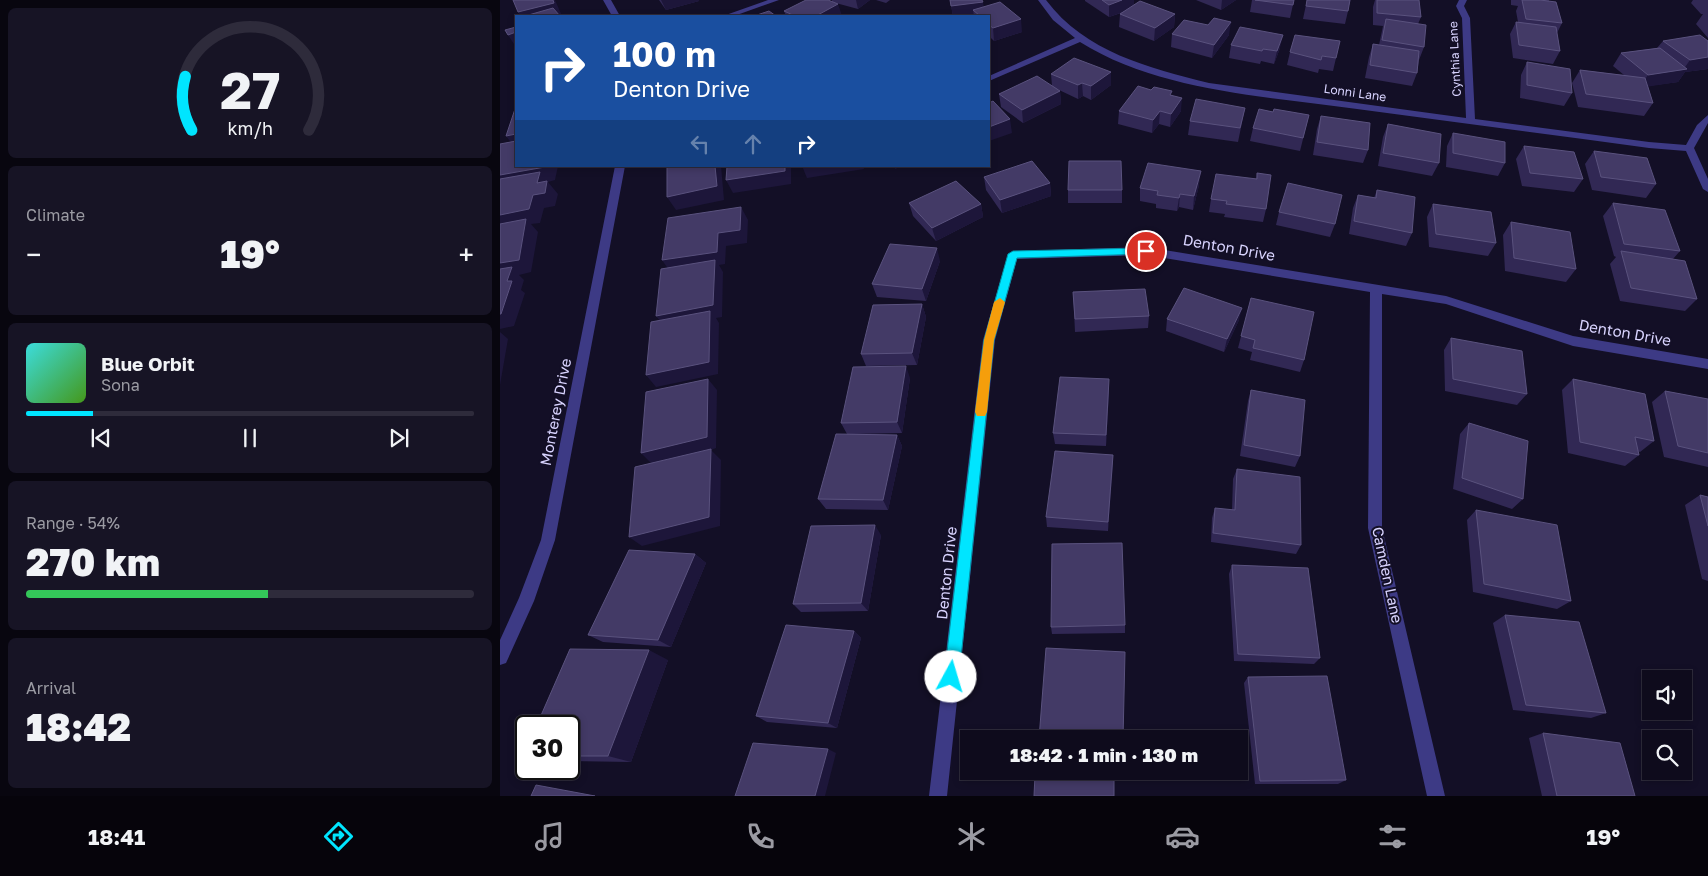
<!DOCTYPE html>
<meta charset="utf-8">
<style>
:root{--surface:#0e0b1c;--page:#171425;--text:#f1f3f6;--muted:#9b9ba3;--line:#2e2b3b;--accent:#00e5ff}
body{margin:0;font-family:"Golos Text",sans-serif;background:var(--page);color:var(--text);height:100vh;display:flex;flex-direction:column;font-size:19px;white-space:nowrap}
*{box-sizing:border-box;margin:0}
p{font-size:16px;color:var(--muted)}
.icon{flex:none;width:28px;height:28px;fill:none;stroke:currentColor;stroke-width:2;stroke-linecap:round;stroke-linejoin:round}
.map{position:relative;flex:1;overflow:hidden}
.sheet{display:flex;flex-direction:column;gap:8px;padding:8px;background:#08060f;width:500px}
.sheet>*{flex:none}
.hud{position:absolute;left:15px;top:15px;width:475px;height:152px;border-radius:0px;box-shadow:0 2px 8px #0003,0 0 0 1px var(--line);background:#1a4fa0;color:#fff;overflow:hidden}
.buttons{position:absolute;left:1142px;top:670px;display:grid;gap:10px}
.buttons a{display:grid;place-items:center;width:50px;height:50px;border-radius:0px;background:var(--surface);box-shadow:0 2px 8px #0003,0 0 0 1px var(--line);font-size:25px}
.speed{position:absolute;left:15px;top:715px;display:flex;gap:10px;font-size:25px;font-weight:700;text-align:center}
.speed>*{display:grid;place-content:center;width:65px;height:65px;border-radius:50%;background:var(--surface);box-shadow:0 2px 8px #0003,0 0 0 1px var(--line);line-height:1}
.speed .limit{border:2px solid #111;border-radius:8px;background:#fff;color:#111}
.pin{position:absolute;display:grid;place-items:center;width:42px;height:42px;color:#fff;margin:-21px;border:2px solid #fff;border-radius:50%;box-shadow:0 1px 5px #0007}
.me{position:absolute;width:55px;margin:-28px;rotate:6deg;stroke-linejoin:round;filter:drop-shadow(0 0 4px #0008)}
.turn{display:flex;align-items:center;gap:18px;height:105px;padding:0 15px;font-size:22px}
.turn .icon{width:65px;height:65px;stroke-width:2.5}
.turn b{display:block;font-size:35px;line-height:42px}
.lanes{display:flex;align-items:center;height:48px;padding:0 15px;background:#0003;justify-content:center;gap:25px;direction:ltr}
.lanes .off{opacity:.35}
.big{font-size:38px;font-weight:800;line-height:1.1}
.sheet .tile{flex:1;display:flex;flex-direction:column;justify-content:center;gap:8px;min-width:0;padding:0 18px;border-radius:8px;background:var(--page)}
.sheet .dial{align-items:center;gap:0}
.dial svg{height:130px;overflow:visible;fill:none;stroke:var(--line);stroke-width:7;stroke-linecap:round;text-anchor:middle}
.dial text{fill:var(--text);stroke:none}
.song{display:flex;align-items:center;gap:15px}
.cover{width:60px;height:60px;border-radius:8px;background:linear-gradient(135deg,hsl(180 70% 55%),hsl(100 70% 35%))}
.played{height:5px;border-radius:2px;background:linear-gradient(90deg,var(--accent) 15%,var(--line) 15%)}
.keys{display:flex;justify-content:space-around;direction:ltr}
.heat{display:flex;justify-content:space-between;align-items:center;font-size:28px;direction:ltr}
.charge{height:8px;border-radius:4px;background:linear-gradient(90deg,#34c759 54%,var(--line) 0)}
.trip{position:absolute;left:460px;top:730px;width:288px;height:50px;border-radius:0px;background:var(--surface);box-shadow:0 2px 8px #0003,0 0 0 1px var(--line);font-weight:800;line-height:50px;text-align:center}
.menu{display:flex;height:80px;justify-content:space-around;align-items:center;background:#06040b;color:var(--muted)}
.menu .icon{width:35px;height:35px}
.menu .selected{color:var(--accent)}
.menu b{font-size:22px;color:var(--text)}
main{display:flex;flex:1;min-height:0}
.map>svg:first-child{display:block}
</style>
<main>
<section class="sheet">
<div class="tile dial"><svg viewBox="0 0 100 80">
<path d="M14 69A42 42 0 1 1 86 69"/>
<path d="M14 69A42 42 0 0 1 10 36" stroke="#00e5ff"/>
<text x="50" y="56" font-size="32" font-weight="700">27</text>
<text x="50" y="72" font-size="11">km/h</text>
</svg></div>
<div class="tile"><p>Climate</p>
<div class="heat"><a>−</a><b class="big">19°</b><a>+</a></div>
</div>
<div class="tile">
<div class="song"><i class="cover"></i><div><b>Blue Orbit</b><p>Sona</p></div></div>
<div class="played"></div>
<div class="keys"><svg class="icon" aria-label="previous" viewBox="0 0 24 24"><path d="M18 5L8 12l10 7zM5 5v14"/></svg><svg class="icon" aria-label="pause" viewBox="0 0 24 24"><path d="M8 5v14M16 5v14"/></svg><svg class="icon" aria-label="next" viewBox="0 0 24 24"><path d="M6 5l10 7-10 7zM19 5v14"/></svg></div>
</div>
<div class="tile"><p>Range · 54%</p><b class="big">270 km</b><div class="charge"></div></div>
<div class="tile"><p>Arrival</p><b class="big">18:42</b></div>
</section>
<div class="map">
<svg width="1208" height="796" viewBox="0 0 1208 796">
<rect width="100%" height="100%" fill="#130f26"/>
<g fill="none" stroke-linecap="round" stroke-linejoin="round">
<path fill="#3d3a85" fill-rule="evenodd" d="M103,0H111L120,16H112Z
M268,0H279L234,16H223Z
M538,0H546C585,52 649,68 709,83L966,118L962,18L956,6L959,0H967L964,6L970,18L975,119L1149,142L1186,145L1197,125L1208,115V123L1194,148L1208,179V192L1203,189L1186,151L1149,148C1052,135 954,122 857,109C767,96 660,92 580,42L489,81V76L575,38L553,20Z
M115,166H125L55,540L34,601L6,663L0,665V640L19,598L41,540Z
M646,247L946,296L1073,336L1208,359V369L1073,346L946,304L882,294V528L945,796H927L868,528L870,292L646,255L517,259L495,340L447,796H429L483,340L508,255L513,251Z"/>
</g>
<path fill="#312854" d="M159,0H199V1L166,10Z
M332,0H370L358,9L332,2Z
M376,0H390L386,3Z
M450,0H482L483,7L522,32L494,41L489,36V16H453Z
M585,0H634V5L675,14L674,27L654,41L619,27L620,14L621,13L609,17L585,1Z
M696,0H736L721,10Z
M752,0H794L790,18L750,12Z
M807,0H850L848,11L845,24L803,19Z
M875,0H919L921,17L918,24L924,47L919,60L917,73L912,86L865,78L869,57L873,44L879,45L883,26L873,25V7Z
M1011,0H1049V1L1062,23L1057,33L1060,51L1053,64L1013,58L1010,34L1016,22H1018L1016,11L1018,6L1011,5Z
M1193,0H1208V38L1196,24L1203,14H1201L1191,3Z
M284,11L342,16H286Z
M672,34L729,35L712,58L671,47Z
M1163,41H1208V69L1185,72L1178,82L1148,86L1153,103L1144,116L1078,107L1072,83L1080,70L1124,75L1113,66L1121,53L1157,48Z
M731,45L780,48L774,64L761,61L760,64L729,58Z
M790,52L836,58L833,71L819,69L818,73L787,65Z
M1027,62L1072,93L1064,106L1020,98L1021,75Z
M551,74L611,85L591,100L583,96L578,99L557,89L560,91L561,104L523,123L501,107L499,94L552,86Z
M672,95L681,111L670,127L659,124L652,133L618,124L619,111Z
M745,108L738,142L688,135L690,121Z
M773,112L809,115L800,151L750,141L753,128Z
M821,116L868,150L863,163L813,155L817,129Z
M888,124L939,163L932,176L878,166L883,137Z
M953,133L1005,163L998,176L946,167L947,146Z
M1024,146L1083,179L1074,192L1022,186L1016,159Z
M1094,151L1156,184L1146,198L1092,190L1085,164Z
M757,173L766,209L763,222L724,217L725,214L709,212L711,199L756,179Z
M484,177L550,183L551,196L502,213L486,190Z
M699,185L693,210L679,207L677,211L656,208V204L640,201V188Z
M568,190H622V203H568Z
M877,190L912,233L906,246L849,234L853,208L858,195L874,198Z
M409,203L481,204L483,217L436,241L413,216Z
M1113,203L1180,251L1173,259L1197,299L1185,311L1120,301L1110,264L1116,257L1114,256L1103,216Z
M933,204L996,243L988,256L929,247L927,217Z
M779,212L835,224L830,237L776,225Z
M1011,222L1076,269L1066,282L1005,271L1003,235Z
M440,261L426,301L377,297L372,284Z
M573,292L649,316L648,328L575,332Z
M751,298L804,360L800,372L750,360L752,352L738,348Z
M422,304L426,317L417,365L366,366L361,354Z
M667,319L739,320L724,352L666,331Z
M951,338L1027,394L1017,405L945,391L944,350Z
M410,378L402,433L354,434L397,435L402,446L388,510L326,509L318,499L347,434L341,423Z
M1073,379L1154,441L1140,452L1138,451L1139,455L1125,466L1068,453L1062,390Z
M751,390L800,456L795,467L740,456L748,401Z
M609,391L606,446L555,444L553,433Z
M1165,391L1208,399V467L1164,457L1152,402Z
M969,423L1023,499L1012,509L953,489L960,434Z
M613,455L608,531L547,527L546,517Z
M737,469L801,545L796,554L711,542L712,518L715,508L732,510L733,479Z
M1200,495L1208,497V581L1202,579L1185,505Z
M976,510L1071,601L1057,609L973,592L967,520Z
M381,535L368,611L301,612L293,604Z
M195,554L206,563L171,647L103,642L88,635Z
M732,565L820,658L814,664L734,661L729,574Z
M1005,615L1106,713L1091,718L1013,710L993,623Z
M625,625V633L552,634L551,627Z
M354,631L361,638L337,728L267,722L256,716Z
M168,660L131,762L69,761V726L39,720Z
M748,677L846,780L838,784H755L744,683Z
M1043,733L1135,796H1042L1029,738Z"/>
<path fill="#1d163a" d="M53,0H55L62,16H21L18,12Z
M161,0H199V1L166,10Z
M356,0H370L358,9Z
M622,0H634V8L609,17V5Z
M722,0H736L721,10Z
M483,2L485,15L473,10L474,16H453L451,6Z
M338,4L342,16H316Z
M675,14L674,27L654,41L655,28Z
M521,19L522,32L494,41L493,28Z
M731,22L729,35L712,58L714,45Z
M16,32V47L8,35Z
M783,35L780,48L774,64L777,51Z
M1208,57V69L1185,72L1178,82L1139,88L1148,75L1183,70L1190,60Z
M611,72V85L591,100V86Z
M582,83L583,96L578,99V85Z
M560,91L561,104L523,123L522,110Z
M682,98L681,111L670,127L671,114Z
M660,111L659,124L652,133L653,120Z
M510,119L512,133L489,141V127Z
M16,134V149L6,136Z
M45,166H58L55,180L48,182L58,194L55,206L44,208L40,223L31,224L38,232L31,272L19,275L24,280L21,290L25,293L14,326L0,329V215L33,195L0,190V175Z
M215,166H221L224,200L176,210L167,197Z
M285,166H291V184L233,193L226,180Z
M302,166H363L364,169L307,178Z
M394,166H403L395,169Z
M701,171L699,185L693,210L694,196Z
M550,183L551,196L502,213L500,200Z
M680,194L679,207L677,211L679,198Z
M481,204L483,217L436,241L432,228Z
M241,207L248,220L247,243L226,246L225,264L219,265L223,272L222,317L216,318L219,323L218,374L156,387L146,375L166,328L156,316L171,273L162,260L218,233Z
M437,248L440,261L426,301L422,289Z
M422,304L426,317L417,365L412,353Z
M742,308L739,320L724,352L727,339Z
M0,332L8,339L0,385Z
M406,366L410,378L402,433L397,422Z
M208,379L217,390L216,448L211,450L221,460L220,526L142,546L129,537L152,464L141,453Z
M609,379V391L606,446V435Z
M397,435L402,446L388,510L383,500Z
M613,455V466L608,531V522Z
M375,525L381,535L368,611L361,603Z
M195,554L206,563L171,647L158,640Z
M354,631L361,638L337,728L328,723Z
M149,650L168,660L131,762L108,756Z
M328,749L336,753L325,796H315Z"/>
<path fill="#433a66" stroke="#5a527e" d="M13,0H53L54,3L18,12Z
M306,0H328L338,4L316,16H295L284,11Z
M450,0H482L483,2L451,6Z
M602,0H622L609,5Z
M755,0H794L793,5Z
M807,0H850L848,11L806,6Z
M877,0H919L921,17L877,13Z
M1022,0H1040L1056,2L1062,23L1026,19Z
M640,1L675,14L655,28L620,14Z
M500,2L521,19L493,28L489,25V16H480L473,10Z
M53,8L60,16H25Z
M269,11L276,16H254Z
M714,18L731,22L714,45L672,34L684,20L708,25Z
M886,19L926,25L924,47L882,40Z
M1016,22L1056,27L1060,51L1019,45Z
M16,27V32L8,35L5,30Z
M740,27L783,35L777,51L763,49L762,51L731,45Z
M795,35L840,41L836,58L822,56L821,60L790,52Z
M1200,35L1208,41V57L1190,60L1163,41Z
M873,44L919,51L917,73L870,65Z
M1160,48L1187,69L1148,75L1121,53Z
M574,58L611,72L591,86L582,83L578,85L551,74Z
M1027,62L1070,69L1072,93L1027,85Z
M1080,70L1145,78L1153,103L1086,94Z
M537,76L560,91L522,110L499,94Z
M638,86L651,90L654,87L672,91L670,95L682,98L671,114L660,111L653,120L619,111Z
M696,99L745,108L740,128L690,121Z
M493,101L510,119L489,127V103Z
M16,106V134L6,136Z
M759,109L773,112L774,109L809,115L803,138L753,128Z
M821,116L870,123L868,150L817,142Z
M888,124L941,134L939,163L883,153Z
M953,133L1005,142V163L953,153Z
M16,141V166H45V167L0,175V144Z
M1024,146L1074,152L1083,179L1030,173Z
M1094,151L1147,158L1156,184L1101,177Z
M532,161L550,183L500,200L484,177Z
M569,161H621L622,190H568Z
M648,163L701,171L694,196L680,194L679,198L657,195L658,191L640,188Z
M167,166H215L217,186L167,197Z
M227,166H285V171L226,180Z
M40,172L37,183L47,181L45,193L33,195L29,209L0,215V179Z
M757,173L771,175L766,209L726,204L727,201L711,199L716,174L757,179Z
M456,181L481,204L432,228L409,203Z
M788,183L842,195L835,224L779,212Z
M877,190L915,197L912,233L854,221L858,195L876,198Z
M1113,203L1165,210L1180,251L1124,244Z
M933,204L991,212L996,243L936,234Z
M241,207L240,230L218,233L217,252L162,260L168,218Z
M26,219L19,260L0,263V224Z
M1011,222L1070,232L1076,269L1014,258Z
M390,244L437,248L422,289L372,284Z
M1121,251L1185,261L1197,299L1131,288Z
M215,260L213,305L156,316L161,269Z
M12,267L7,281H12L1,314H0V269Z
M684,288L742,308L727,339L667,319Z
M645,289L649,316L575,319L573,292Z
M751,298L814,312L804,360L753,348L755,340L741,336Z
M422,304L412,353L361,354L373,305Z
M210,311L209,362L146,375L151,322Z
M951,338L1022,351L1027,394L953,379Z
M406,366L397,422L341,423L353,367Z
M560,377L609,379L606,435L553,433Z
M208,379L207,437L141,453L146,392Z
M1073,379L1145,394L1154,441L1135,437L1139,455L1080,442Z
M751,390L805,400L800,456L744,445Z
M1165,391L1208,399V453L1178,446Z
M969,423L1028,441L1023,499L962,478Z
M336,434L397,435L383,500L318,499Z
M211,449L209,517L129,537L135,467Z
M555,451L613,455L608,522L546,517Z
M737,469L800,477L801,545L713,533L715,508L735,510Z
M1200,495L1208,497V526Z
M976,510L1057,525L1071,601L984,584Z
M375,525L361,603L293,604L311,526Z
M622,543L625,625L551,627L552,544Z
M129,550L195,554L158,640L88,635Z
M732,565L808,568L820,658L738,654Z
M1005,615L1079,622L1106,713L1026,705Z
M286,625L354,631L328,723L256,716Z
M546,648L625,652L623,739H539Z
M70,649L149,650L108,756H69V726H43L46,720H39Z
M827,676L846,780L760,781L748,677Z
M1043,733L1120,743L1135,796H1057Z
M253,743L328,749L315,796H235Z
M535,775L614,776V796H534Z
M36,785L95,796H31Z"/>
<path fill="#00e5ff" stroke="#0095a6" d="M646,248L651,251L646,254L517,258L494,340L459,677L456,682L451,684L446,682L444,677L484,340L508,254L513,251Z"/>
<path fill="#f59e0b" d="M500,298L505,302L494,340L487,412L485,416H477L475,412L484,340L494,302Z"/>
<g text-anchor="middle" stroke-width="4" stroke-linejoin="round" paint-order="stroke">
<g font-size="12" fill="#d9d4ff" stroke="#130f26">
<text transform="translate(955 59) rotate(-93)" y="4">Cynthia Lane</text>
<text transform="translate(855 93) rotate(8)" y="4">Lonni Lane</text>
</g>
<g font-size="15" fill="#d9d4ff" stroke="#130f26">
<text transform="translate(729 248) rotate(10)" y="5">Denton Drive</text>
<text transform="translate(1125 333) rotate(10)" y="5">Denton Drive</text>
<text transform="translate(56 412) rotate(-79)" y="5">Monterey Drive</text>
<text transform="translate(447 573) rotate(-84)" y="5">Denton Drive</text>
<text transform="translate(887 575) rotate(78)" y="5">Camden Lane</text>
</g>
</g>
</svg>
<div class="buttons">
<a><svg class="icon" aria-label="sound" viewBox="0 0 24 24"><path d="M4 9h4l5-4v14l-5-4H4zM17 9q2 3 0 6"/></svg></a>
<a><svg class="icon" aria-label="search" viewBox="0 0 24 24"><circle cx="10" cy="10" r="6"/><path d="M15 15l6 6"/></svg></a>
</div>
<div class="speed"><div class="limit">30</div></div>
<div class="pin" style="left:646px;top:251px;background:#d93025"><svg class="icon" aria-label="arrive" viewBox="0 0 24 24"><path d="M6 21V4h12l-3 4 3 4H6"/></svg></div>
<svg class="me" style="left:451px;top:677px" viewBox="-20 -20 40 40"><circle r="19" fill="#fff"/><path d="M0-13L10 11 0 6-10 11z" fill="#00e5ff"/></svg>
<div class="trip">18:42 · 1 min · 130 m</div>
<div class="hud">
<div class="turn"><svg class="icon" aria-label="right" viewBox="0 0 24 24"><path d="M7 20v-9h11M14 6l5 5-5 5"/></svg><div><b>100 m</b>Denton Drive</div></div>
<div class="lanes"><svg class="icon off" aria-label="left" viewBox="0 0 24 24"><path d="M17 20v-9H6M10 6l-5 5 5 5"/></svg><svg class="icon off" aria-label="ahead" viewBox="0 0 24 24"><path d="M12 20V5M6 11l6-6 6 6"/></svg><svg class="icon" aria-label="right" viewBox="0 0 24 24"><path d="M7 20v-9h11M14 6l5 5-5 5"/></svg></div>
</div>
</div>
</main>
<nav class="menu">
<b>18:41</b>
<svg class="icon selected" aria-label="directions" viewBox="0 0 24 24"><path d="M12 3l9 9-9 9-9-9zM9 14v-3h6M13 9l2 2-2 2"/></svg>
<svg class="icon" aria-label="music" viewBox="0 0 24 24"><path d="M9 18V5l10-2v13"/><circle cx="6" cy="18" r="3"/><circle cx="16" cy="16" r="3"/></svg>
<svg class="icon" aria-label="phone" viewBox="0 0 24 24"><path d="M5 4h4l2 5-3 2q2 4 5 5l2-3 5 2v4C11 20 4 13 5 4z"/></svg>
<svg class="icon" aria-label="climate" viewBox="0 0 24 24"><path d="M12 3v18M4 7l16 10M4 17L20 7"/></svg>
<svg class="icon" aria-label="car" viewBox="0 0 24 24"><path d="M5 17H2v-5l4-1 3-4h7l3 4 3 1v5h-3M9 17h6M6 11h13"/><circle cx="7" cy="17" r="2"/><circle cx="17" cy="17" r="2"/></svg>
<svg class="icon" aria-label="filters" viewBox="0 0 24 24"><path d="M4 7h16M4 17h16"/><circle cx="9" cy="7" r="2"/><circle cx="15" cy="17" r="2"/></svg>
<b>19°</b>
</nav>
